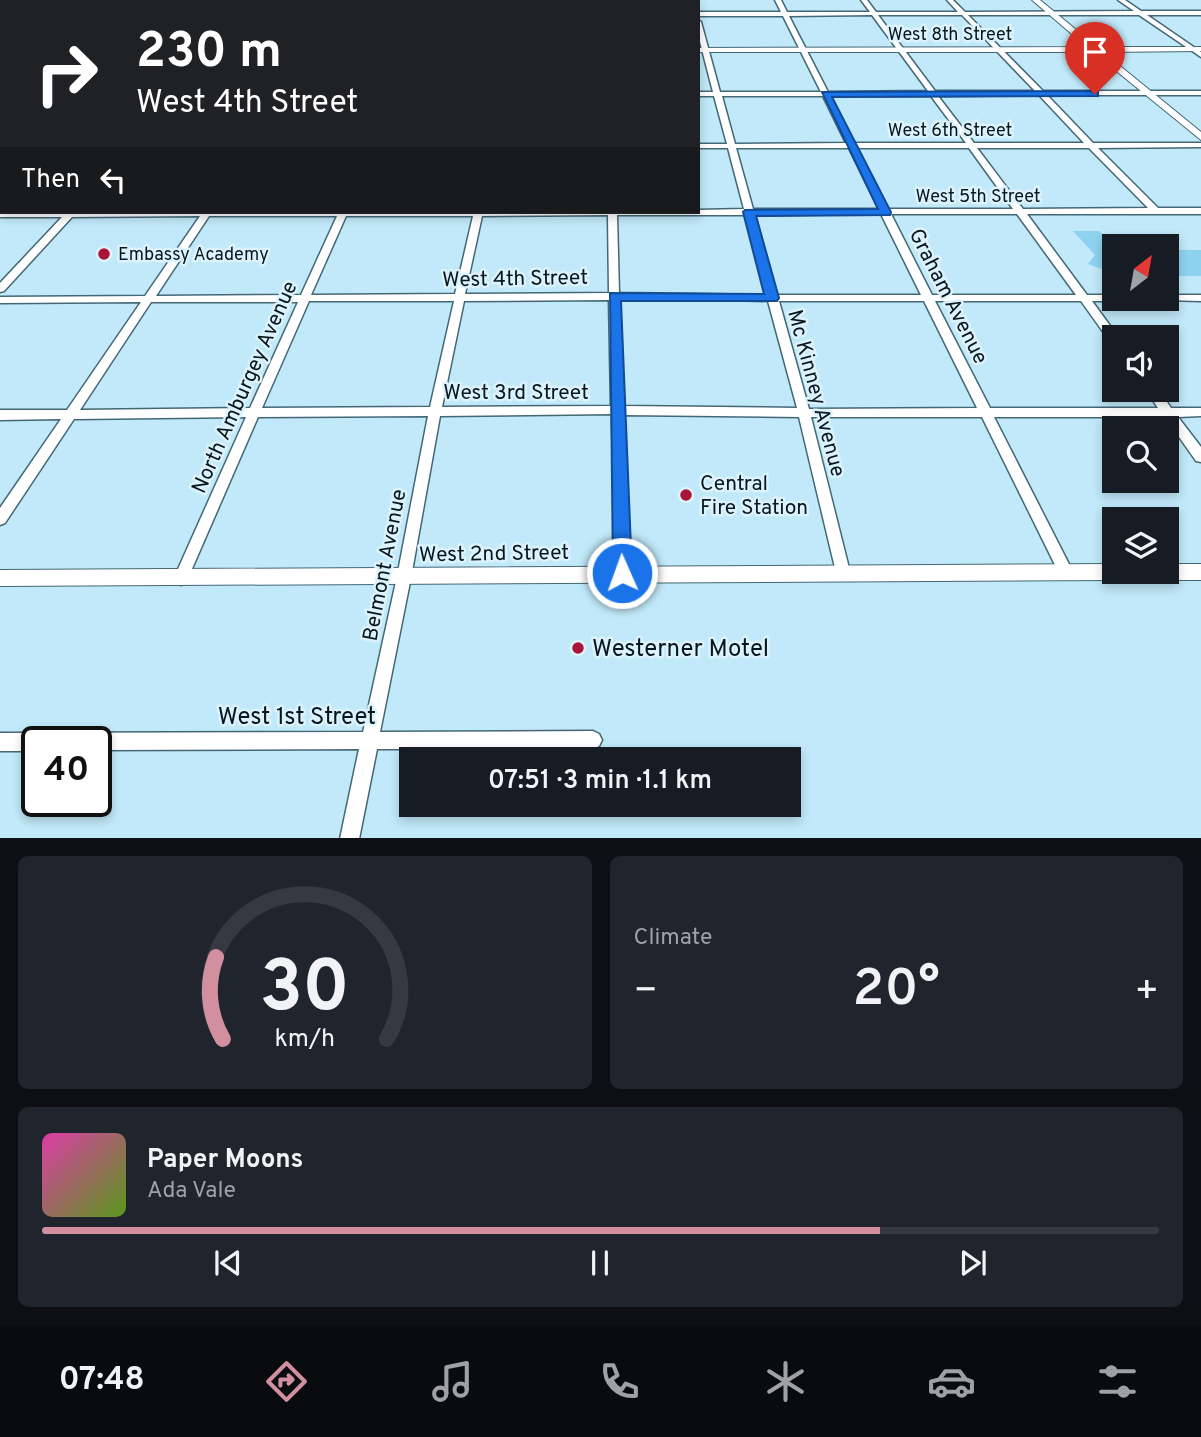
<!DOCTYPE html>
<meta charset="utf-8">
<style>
:root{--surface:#171b24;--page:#20242c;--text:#f1f3f6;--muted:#9ea1a6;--line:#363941;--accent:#d18fa0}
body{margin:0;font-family:Overpass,sans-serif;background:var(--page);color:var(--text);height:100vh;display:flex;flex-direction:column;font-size:26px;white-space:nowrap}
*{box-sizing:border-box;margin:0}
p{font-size:23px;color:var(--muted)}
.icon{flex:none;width:38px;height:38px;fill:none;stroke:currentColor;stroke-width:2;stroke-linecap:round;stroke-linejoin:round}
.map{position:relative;height:838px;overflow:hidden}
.details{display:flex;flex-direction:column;gap:18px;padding:18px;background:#0d0f14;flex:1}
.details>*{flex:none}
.banner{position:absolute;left:0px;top:0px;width:700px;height:214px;box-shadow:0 4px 10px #0003;background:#202124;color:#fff;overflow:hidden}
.needle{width:46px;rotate:31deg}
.tools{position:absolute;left:1102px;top:234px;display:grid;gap:14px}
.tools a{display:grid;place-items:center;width:77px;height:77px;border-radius:0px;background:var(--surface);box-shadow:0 4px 10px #0003;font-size:35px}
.speed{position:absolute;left:21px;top:726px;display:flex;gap:14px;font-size:35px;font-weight:700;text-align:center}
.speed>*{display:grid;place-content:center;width:91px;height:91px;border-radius:50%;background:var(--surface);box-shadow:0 4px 10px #0003;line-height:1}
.speed .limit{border:4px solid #111;border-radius:10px;background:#fff;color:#111}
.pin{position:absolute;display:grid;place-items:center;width:60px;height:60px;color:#fff;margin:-72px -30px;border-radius:50% 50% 50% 0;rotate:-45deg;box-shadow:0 0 7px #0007}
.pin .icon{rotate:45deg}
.me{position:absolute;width:77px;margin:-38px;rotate:358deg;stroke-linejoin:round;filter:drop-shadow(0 0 5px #0008)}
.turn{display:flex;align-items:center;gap:24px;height:147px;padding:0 21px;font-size:32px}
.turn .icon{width:91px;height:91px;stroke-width:2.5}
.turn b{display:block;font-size:49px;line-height:60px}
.then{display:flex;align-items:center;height:66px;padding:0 21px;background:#0003;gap:14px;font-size:26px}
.big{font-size:52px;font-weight:600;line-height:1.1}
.details .card{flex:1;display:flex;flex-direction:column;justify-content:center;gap:10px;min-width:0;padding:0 24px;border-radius:10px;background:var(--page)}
.details .dial{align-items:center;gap:0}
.dial svg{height:182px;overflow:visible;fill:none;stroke:var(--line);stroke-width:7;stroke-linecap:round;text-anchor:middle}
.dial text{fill:var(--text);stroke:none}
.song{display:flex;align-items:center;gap:21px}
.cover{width:84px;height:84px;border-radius:10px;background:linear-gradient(135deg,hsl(320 70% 55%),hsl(90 70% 35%))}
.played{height:7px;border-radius:4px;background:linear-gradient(90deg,var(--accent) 75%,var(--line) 75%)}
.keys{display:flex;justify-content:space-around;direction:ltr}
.heat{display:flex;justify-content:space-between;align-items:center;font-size:38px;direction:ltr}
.details .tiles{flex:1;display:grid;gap:18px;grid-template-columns:1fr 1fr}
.card:last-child{grid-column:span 2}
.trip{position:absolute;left:399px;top:747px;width:402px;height:70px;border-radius:0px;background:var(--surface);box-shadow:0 4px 10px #0003;font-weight:600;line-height:70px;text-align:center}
.tabs{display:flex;height:112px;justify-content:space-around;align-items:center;background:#090b0e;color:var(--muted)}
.tabs .icon{width:49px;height:49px}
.tabs .selected{color:var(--accent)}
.tabs b{font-size:32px;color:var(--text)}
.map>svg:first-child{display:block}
</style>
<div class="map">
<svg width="1201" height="839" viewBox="0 0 1201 839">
<rect width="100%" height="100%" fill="#c1e9f9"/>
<path fill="#8dd3ef" d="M1073,231H1099L1110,243H1115V274L1088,264L1095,255Z
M1167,250H1201V276H1167Z"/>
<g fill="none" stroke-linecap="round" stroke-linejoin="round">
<g stroke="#446776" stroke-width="3">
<path id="minor" d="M175,0H181L173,2Z
M262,0H268L260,2Z
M346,0H352L345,2Z
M433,0H439L432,2Z
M518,0H524V2H518Z
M603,0H609V2H603Z
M689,0H695L696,2H690Z
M775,0H781L787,12H870L861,0H867L876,12H958L947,0H953L965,12L1134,11L1118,0H1125L1141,11H1201V15H1147L1201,52V57L1139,15H968L1043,91H1201V95H1047L1093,143H1201V147L1098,148L1158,208H1201V214H1027L1087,295H1115V299H1119L1115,301H1092L1119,338H1115V344L1111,343L1081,301H935L990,408H1158L1146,390H1159L1171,408H1201V416L1178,417L1201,447V462L1196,461L1165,417H994L1073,572L1071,577L1066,579L1061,577L982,417H811L850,572L848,577L843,579L838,577L836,572L799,417L624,415L629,573L627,578L622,580L617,578L615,573L612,414L440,416L411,577L380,732L593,731L599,734L602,740L599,746L593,749H377L359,839H340L359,749L96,750V742H37V751H0V733L363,732L397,577L428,416L258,417L188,578L186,583L181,585L176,583L174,578L246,417L74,419L5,523L0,525V508L61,419L0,420V410H67L141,302L0,303V297L145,296L200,216L72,217L4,291L0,292V283L62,217H0V211L698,212V210L744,209L728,148H698V144H727L714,96H698V92H713L698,34V20L701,22L720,92H821L783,16H698V12H781ZM872,15L928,91L828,92L789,16ZM878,15H962L1035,91H935ZM1039,95L1084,143H974L938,96ZM722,96H823L846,143L735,144ZM830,96H931L966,143H854ZM736,148H849L879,209H753ZM857,148H969L1013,209H888ZM977,148H1089L1148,208L1023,209ZM881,214L921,295H777L755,215ZM891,214H1017L1076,295H932ZM608,215L609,293L465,294L482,216ZM617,215H746L767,295L619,293ZM209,216H337L301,295L156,296ZM346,216H473L455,294L311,295ZM693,299L768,301L797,408L623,406L620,300ZM609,300L611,406L442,407L464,301ZM309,301H454L430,407L262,408ZM779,301H924L977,408L809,409ZM151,302H298L250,408L80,410Z
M0,7H2V11H0Z
M0,93H2V97H0Z
M0,152H2V157H0Z
M1167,295H1201V301L1163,300L1167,299Z"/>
</g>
<g stroke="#446776" stroke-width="2">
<path id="major" d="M105,0H115L103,2Z
M1032,0H1040L1097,47H1201V51L1103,52L1201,132V140L1093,52H698V48L1087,47Z
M0,49H2L0,55Z
M1115,564V572H1124L1122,578L1115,580L0,586V570Z
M1167,564H1201V580H1167L1160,578L1158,572H1167Z"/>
</g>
<use href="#minor" fill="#fff" fill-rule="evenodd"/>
<use href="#major" fill="#fff" fill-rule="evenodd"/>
</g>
<path fill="#1a73e8" stroke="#114b97" stroke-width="2" d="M1095,91L1098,92V96L832,97L891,212L890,215L756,216L779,298L777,301H621L632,573L629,579L622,581L616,579L613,573L610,293L764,294L743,212L745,210L878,209L822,92Z"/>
<g fill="#aa1437" stroke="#dcf3fd" stroke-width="2.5">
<circle cx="104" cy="254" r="7"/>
<circle cx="686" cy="495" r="7"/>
<circle cx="578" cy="648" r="7"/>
</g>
<g text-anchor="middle" stroke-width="5" stroke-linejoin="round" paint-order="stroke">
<g font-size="18" fill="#08171d" stroke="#dcf3fd">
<text x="950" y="40">West 8th Street</text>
<text x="950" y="136">West 6th Street</text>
<text x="978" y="202">West 5th Street</text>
</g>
<g font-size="18" fill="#08171d" stroke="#dcf3fd" text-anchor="start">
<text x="118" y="260">Embassy Academy</text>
</g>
<g font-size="21" fill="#08171d" stroke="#dcf3fd">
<text transform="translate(515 278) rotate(-1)" y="7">West 4th Street</text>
<text transform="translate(949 296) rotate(63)" y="7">Graham Avenue</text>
<text transform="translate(244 387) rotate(-66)" y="7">North Amburgey Avenue</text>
<text x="516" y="399">West 3rd Street</text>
<text transform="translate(817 393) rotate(75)" y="7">Mc Kinney Avenue</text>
<text transform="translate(494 553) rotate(-1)" y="7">West 2nd Street</text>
<text transform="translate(384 565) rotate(-79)" y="7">Belmont Avenue</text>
</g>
<g font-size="21" fill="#08171d" stroke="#dcf3fd" text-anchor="start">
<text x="700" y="490">Central<tspan x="700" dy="24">Fire Station</tspan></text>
</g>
<g font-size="24" fill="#08171d" stroke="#dcf3fd" text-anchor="start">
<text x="592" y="656">Westerner Motel</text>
</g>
<g font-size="24" fill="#08171d" stroke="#dcf3fd">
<text x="297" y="724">West 1st Street</text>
</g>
</g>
</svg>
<div class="tools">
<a><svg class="needle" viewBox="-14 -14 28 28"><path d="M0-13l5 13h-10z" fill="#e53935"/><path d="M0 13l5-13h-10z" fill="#9ea1a6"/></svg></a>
<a><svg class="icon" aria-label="sound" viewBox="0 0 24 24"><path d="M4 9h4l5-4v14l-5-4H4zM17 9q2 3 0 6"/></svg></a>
<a><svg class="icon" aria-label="search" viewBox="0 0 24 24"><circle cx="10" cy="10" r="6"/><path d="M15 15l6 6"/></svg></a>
<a><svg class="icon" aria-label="layers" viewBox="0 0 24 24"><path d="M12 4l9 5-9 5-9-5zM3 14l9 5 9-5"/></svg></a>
</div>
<div class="speed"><div class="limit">40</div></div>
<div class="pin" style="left:1095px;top:94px;background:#d93025"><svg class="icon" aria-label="arrive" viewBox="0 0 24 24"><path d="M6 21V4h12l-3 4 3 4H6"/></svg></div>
<svg class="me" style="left:622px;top:573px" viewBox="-20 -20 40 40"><circle r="17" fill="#1a73e8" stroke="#fff" stroke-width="3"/><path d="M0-11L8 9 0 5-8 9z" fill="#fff"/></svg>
<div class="trip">07:51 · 3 min · 1.1 km</div>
<div class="banner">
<div class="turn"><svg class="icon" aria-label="right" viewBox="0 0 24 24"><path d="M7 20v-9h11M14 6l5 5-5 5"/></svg><div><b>230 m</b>West 4th Street</div></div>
<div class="then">Then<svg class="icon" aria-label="left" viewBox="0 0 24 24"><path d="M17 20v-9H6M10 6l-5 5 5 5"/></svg></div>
</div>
</div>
<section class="details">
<div class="tiles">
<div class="card dial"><svg viewBox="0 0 100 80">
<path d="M14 69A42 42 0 1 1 86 69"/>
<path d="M14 69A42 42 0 0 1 11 33" stroke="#d18fa0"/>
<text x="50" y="56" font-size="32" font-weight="700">30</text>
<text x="50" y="72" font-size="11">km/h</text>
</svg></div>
<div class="card"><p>Climate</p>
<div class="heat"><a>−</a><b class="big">20°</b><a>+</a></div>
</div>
<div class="card">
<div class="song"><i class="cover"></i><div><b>Paper Moons</b><p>Ada Vale</p></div></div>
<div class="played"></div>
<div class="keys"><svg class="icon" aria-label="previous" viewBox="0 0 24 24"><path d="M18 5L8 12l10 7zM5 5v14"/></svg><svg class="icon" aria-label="pause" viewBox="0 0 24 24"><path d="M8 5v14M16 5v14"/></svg><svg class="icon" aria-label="next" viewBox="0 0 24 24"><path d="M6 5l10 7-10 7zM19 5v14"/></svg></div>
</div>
</div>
</section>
<nav class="tabs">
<b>07:48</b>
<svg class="icon selected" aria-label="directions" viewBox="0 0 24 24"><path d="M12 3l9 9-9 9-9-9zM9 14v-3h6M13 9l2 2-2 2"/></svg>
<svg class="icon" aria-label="music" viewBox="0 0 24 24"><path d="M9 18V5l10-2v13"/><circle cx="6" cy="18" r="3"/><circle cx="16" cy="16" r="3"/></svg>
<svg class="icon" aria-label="phone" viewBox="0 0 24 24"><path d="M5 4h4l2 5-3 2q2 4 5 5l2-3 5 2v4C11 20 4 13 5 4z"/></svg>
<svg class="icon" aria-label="climate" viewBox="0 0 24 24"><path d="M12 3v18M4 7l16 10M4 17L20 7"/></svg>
<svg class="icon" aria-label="car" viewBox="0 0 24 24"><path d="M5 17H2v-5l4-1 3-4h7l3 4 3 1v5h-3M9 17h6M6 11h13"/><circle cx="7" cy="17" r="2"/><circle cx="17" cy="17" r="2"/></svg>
<svg class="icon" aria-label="filters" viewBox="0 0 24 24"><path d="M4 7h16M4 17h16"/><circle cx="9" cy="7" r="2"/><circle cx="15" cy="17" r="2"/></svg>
</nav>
